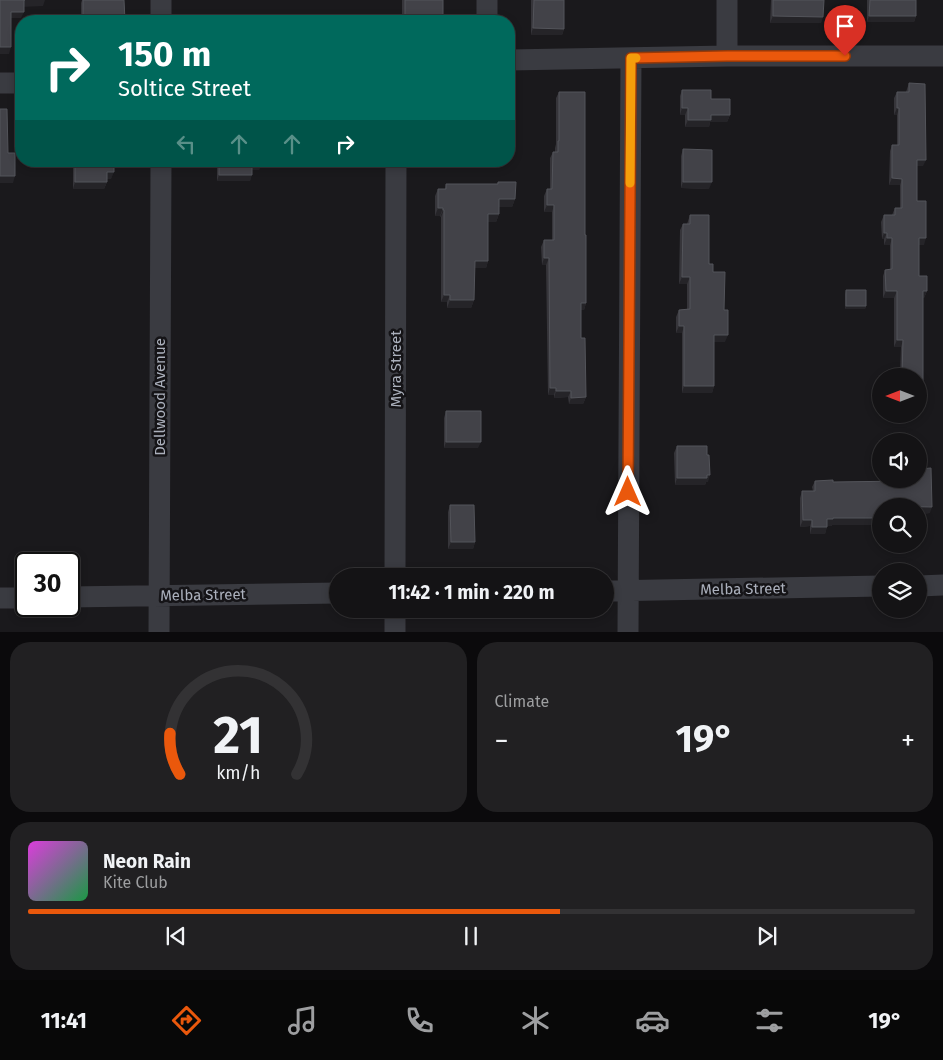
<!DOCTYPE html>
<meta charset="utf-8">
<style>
:root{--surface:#141315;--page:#212022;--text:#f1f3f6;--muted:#9d9ea0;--line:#333234;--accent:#ea580c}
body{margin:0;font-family:"Fira Sans",sans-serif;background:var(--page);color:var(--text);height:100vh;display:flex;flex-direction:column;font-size:19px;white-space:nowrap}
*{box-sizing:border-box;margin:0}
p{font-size:16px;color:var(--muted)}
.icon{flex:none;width:28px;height:28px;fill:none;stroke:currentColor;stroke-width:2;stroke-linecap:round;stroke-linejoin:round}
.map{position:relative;height:632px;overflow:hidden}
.drawer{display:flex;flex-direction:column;gap:10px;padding:10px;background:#0b0a0c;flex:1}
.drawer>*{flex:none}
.top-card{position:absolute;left:15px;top:15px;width:500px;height:152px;border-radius:20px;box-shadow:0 2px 8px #0003,0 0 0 1px var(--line);background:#00695c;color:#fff;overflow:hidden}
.needle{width:32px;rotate:270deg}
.fabs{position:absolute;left:872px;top:368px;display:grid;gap:10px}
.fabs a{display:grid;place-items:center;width:55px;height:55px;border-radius:50%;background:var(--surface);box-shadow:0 2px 8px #0003,0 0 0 1px var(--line);font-size:25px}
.speed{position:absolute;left:15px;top:552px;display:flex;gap:10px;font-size:25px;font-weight:700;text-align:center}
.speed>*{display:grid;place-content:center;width:65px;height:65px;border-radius:50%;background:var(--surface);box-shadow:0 2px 8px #0003,0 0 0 1px var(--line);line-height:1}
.speed .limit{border:2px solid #111;border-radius:8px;background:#fff;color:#111}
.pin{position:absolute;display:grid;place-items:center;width:42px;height:42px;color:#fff;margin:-51px -21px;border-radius:50% 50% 50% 0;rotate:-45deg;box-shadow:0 0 5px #0007}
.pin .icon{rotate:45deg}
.me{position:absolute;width:55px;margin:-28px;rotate:0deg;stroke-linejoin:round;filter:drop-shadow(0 0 4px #0008)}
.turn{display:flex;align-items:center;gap:18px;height:105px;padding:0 20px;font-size:22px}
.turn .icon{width:65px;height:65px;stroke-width:2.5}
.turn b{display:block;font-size:35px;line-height:42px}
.lanes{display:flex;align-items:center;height:48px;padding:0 20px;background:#0003;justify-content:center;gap:25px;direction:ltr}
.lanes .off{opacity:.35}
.big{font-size:38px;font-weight:700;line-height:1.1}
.drawer .tile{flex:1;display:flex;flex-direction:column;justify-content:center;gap:8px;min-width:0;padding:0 18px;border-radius:20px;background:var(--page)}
.drawer .dial{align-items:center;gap:0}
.dial svg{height:130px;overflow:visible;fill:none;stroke:var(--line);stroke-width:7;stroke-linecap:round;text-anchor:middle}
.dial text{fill:var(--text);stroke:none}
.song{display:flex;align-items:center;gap:15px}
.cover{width:60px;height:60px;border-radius:8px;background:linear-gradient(135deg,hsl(300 70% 55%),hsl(140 70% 35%))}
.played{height:5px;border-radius:2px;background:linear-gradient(90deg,var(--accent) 60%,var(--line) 60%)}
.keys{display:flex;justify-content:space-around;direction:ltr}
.heat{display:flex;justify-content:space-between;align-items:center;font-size:28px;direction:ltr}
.drawer .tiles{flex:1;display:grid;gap:10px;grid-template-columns:1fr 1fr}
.tile:last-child{grid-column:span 2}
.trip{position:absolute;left:329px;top:568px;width:285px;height:50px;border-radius:25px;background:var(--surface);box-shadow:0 2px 8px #0003,0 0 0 1px var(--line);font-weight:700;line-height:50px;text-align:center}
.tab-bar{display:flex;height:80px;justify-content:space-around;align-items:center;background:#080808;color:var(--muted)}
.tab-bar .icon{width:35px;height:35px}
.tab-bar .on{color:var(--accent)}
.tab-bar b{font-size:22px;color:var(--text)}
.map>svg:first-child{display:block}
</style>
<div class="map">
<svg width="943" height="633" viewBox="0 0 943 633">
<rect width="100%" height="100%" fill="#1a191c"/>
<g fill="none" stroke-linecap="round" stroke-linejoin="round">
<path stroke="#3a3b41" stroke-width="21" d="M161,0V21
M487,0V21
M727,0V56
M509,60L727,56H943
M0,83H21
M395,576L396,161
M919,586L943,585
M605,591L881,586
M69,597L338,593
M0,598H26
M159,633L161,161
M395,633V609
M628,633L631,58"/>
</g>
<path fill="#36353a" d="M82,0H124L125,21H81V3Z
M402,0H443V21H402Z
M531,0H564V29L562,35H531Z
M771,0H824L821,23H770Z
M867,0H916V16L914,22H867Z
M909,83L923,166H917V201L924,245H919V276L927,291L924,298H923V390L920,396L919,376H900L901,347H894V298H883V276L885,270L890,269V245H884V239H882L881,222L884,215H892L895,208H900V185H889L890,151L892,145H897V115H894V98L897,92H906Z
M682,90L711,99L730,115L727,122H710L709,127H685V115H680V96Z
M559,92L585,235L586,303L584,310H581V338L586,397L583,404H569L568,397L554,398V395H548L546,265H542L541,247L544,240H552V212H544V196L547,189H550V158L553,152H555V148L556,144V98Z
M683,149L709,189L681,188V156Z
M74,161H114L111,179H107V182L104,189H73V163Z
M217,161H261L259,170H252L250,181H217Z
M498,182L515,199L512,207H499V214L496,222H488V261L486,268H474V300L471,308H447V302H441V217H440V216H435V196L438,189H445L446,184H497Z
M690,215L713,272L724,310L725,342H714V386L712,393H682V333H676V317L679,310L687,309V284H679L680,230L683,224H687Z
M846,290L866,306L865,309H845V294Z
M446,411L478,448H444V418Z
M677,446L708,482H706L705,485H675L674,453Z
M903,479H919L930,513L919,514V506L881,532H873L872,525H832L831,526H827L825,534H810V526L800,527V498L802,491H813L812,487L815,481L833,482L903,481Z
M450,505L475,542L473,549H448V512Z"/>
<path fill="#252428" d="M24,0H45L43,6L21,7Z
M11,12H24L21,18H9Z
M773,16L823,17L821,23H770Z
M869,16H916L914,22H867Z
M533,28L564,29L562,35H531Z
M0,47H11L9,54H0Z
M682,108H688L685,115H680Z
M897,108H899L897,115H894Z
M711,115H730L727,122H710L709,127H685L688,120Z
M917,160H926L923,166H915Z
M252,164H261L259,170H250Z
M107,172H114L111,179H104Z
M219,175H252L250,181H217Z
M0,176H15L13,183H0Z
M892,178L902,179L900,185H889Z
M75,182H107L104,189H73Z
M683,182H712L709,189L681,188Z
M499,199H515L512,207H496Z
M547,205H554L552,212H544Z
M438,208H443L440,216H435Z
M443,210H444L441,217H440Z
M488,214H499L496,222H486Z
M884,233H887L884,239H882Z
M887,238H892L890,245H884Z
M919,238H926L924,245H917Z
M544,258H549L546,265H542Z
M475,261H488L486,268H472Z
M682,277H690L687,284H679Z
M886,291H897L894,298H883Z
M923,291H927L924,298H920Z
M444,295H450L447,302H441Z
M450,300H474L471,308H447Z
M581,303H586L584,310H579Z
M846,306H866L865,309H845Z
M679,326H684L682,333H676Z
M714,335H728L725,342H712Z
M897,340H903L901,347H894Z
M684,386H714L712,393H682Z
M550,388H556L554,395H548Z
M919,390H923L920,396H919Z
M556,391H571L568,397L554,398Z
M586,397L583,404H569L571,398Z
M446,442H481L478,448H444Z
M710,475L708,482H706L705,485H675L677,478Z
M919,507H932L930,513L919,514Z
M833,518H875L872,525H832L831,526H825L827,519Z
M803,520H812L810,526L800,527Z
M875,525H881V532H873Z
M812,527H827L825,534H810Z
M451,542H475L473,549H448Z"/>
<path fill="#424248" stroke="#53545a" d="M0,0H25H24V12H11V47H0Z
M83,0H124L125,21H83Z
M405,0H443V21H405Z
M534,0H564V29L533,28Z
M773,0H824L823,17L773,16Z
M870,0H916V16H869Z
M909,83L925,84L926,160H917V201H926V238H919V276H927V291H923V390H919V376H902L903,340H897V291H886L885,270L892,269V238H887V233H884V215H895V208H902V179L892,178V145H899V108H897V92H909Z
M682,90H711V99H730V115H711V120H688V108H682Z
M559,92H585V235H586V303H581V338H585L586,397L571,398V391H556V388H550L549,258H544V240H554V205H547V189H552L553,152H558V141H559Z
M0,109H7L8,153H15V176H0Z
M683,149L712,150V182H683Z
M75,161H114V172H107V182H75Z
M219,161H261V164H252V175H219Z
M498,182H516L515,199H499V214H488V261H475L474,300H450V295H444V210H443V208H438V189H446V184H498Z
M690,215H709V264H713V272H725L724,310H728V335H714V386H684V326H679V310L690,309V277H682L683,224H690Z
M846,290H866V306H846Z
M446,411H481V442H446Z
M677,446H707V455H709L710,475H707V478H677Z
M931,468L932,507L881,506V525H875V518H833V519H827V527H812V520H803L802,491H815V481L833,480V482L906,481V479H919V469Z
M450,505H474L475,542H451Z"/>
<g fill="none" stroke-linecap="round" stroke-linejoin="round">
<g stroke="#983908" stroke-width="12">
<path id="route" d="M628,492L631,58L727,56H845"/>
</g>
<use href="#route" stroke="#ea580c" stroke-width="9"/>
<path stroke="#f59e0b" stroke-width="9" d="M630,183L631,58H636"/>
</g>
<g text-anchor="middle" stroke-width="5" stroke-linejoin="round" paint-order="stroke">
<g font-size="15" fill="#abb0bc" stroke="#151417">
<text transform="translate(396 369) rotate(-90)" y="5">Myra Street</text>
<text transform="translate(160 397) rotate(-90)" y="5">Dellwood Avenue</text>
<text transform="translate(743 589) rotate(-1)" y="5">Melba Street</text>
<text transform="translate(203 595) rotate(-1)" y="5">Melba Street</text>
</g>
</g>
</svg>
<div class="fabs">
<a><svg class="needle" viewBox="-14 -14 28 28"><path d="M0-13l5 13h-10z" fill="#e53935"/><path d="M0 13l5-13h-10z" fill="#9d9ea0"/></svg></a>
<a><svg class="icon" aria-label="sound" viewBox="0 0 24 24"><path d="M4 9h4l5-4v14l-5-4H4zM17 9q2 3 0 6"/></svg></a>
<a><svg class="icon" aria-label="search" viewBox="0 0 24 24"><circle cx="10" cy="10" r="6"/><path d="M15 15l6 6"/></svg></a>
<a><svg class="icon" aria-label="layers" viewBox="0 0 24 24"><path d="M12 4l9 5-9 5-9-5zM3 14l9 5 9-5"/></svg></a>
</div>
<div class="speed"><div class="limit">30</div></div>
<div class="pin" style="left:845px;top:56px;background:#d93025"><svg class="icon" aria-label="arrive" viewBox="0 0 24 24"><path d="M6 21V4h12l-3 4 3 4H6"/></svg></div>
<svg class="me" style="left:628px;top:492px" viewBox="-20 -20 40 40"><path d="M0-17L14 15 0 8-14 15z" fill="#ea580c" stroke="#fff" stroke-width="4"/></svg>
<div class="trip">11:42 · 1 min · 220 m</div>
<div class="top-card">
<div class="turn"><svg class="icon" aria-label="right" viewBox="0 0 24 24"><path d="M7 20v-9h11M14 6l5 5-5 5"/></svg><div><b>150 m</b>Soltice Street</div></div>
<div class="lanes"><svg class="icon off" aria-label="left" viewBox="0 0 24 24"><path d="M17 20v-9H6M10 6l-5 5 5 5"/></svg><svg class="icon off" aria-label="ahead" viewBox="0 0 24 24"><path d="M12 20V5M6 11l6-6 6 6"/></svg><svg class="icon off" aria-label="ahead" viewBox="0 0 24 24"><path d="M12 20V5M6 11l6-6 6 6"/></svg><svg class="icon" aria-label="right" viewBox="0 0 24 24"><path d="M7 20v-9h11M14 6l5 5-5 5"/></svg></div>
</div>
</div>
<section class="drawer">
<div class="tiles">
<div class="tile dial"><svg viewBox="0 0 100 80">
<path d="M14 69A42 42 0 1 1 86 69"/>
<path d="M14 69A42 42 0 0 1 8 44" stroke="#ea580c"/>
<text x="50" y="56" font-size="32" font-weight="700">21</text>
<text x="50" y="72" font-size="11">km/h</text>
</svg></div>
<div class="tile"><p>Climate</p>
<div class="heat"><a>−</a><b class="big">19°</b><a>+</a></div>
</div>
<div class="tile">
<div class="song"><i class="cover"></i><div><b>Neon Rain</b><p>Kite Club</p></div></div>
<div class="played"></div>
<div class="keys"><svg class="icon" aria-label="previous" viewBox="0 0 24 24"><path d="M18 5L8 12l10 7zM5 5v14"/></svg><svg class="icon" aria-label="pause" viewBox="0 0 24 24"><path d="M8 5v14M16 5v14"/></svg><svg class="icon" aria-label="next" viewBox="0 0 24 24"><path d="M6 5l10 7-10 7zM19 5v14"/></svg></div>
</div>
</div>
</section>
<nav class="tab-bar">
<b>11:41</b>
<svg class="icon on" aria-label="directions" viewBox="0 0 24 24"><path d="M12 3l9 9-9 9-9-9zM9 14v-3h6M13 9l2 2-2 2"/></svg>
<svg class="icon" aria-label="music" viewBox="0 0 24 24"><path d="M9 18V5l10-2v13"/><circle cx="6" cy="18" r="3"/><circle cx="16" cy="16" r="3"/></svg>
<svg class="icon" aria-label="phone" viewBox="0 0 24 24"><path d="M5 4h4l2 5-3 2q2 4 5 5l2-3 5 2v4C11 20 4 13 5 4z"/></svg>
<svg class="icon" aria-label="climate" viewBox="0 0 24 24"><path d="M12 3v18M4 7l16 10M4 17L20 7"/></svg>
<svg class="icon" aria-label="car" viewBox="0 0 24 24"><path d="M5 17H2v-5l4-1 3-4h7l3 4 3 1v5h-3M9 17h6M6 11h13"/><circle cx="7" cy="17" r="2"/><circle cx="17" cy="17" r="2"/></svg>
<svg class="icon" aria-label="filters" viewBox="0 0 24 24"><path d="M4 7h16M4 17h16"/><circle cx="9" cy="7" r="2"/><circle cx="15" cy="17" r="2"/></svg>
<b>19°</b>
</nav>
